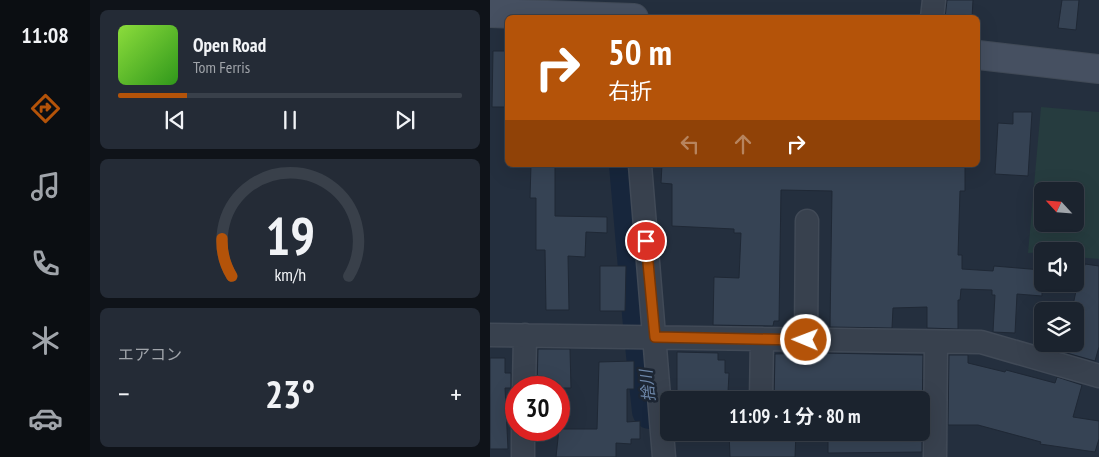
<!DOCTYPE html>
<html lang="ja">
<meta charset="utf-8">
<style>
:root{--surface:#1b232e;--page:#242b36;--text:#f1f3f6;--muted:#a0a4aa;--line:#39404a;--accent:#b45309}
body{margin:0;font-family:"PT Sans Narrow","Noto Sans JP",sans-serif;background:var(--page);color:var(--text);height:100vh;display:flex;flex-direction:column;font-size:19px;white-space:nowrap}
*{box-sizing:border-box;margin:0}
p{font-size:16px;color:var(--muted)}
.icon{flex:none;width:28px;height:28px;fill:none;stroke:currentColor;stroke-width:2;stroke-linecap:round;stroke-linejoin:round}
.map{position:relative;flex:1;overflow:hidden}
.drawer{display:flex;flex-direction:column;gap:10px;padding:10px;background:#0f1319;width:400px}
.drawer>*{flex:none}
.banner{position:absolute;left:15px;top:15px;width:475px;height:152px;border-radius:8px;box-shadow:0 5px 20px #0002,0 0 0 1px var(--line);background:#b45309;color:#fff;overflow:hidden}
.needle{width:32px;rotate:296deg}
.fabs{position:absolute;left:544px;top:182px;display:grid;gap:10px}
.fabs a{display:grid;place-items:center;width:50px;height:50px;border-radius:8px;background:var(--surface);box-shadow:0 5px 20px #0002,0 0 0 1px var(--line);font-size:25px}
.speed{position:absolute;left:15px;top:376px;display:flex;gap:10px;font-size:25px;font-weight:700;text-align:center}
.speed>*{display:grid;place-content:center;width:65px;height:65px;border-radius:50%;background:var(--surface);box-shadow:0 5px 20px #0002,0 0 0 1px var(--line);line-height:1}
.speed .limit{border:8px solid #d22;background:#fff;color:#111}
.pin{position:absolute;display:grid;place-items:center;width:42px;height:42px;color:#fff;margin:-21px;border:2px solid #fff;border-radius:50%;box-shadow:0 1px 5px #0007}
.me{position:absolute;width:55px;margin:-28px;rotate:271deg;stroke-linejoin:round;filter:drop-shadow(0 0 4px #0008)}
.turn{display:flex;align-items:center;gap:18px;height:105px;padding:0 20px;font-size:22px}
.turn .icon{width:65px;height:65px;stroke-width:2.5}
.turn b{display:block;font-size:35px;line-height:42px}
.lanes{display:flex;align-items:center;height:48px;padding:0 20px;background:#0003;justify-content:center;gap:25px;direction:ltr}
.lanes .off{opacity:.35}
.big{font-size:38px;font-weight:700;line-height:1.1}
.drawer .card{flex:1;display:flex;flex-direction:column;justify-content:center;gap:8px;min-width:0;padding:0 18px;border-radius:8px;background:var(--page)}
.drawer .dial{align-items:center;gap:0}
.dial svg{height:130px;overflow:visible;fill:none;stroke:var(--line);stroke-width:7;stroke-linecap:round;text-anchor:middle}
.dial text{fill:var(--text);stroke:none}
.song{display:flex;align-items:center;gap:15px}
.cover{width:60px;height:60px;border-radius:8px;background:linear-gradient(135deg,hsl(90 70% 55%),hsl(110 70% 35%))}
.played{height:5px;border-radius:2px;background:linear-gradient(90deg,var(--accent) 20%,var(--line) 20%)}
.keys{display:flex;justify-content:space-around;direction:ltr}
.heat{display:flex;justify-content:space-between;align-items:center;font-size:28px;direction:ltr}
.trip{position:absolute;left:170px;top:391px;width:270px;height:50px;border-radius:8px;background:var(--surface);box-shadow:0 5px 20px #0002,0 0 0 1px var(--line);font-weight:700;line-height:50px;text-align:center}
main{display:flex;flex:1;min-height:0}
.tabs{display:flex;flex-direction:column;width:90px;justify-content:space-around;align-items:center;background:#0b0e12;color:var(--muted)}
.tabs .icon{width:35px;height:35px}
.tabs .on{color:var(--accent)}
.tabs b{font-size:22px;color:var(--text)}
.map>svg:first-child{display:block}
</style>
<main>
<nav class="tabs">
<b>11:08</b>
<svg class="icon on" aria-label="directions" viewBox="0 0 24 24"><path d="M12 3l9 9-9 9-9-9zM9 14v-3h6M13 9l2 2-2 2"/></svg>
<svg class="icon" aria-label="music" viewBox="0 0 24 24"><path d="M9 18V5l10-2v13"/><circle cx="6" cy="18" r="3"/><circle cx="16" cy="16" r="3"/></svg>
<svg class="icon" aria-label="phone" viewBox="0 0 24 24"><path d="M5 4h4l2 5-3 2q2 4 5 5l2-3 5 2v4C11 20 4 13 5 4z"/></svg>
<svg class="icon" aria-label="climate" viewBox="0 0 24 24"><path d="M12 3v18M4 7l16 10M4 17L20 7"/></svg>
<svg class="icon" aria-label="car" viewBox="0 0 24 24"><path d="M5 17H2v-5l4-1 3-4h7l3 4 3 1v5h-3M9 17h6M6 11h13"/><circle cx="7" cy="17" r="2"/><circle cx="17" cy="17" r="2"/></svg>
</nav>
<section class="drawer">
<div class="card">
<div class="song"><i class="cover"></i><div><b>Open Road</b><p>Tom Ferris</p></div></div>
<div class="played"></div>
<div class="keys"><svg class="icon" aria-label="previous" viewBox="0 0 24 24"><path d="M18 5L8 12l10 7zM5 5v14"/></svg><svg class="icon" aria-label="pause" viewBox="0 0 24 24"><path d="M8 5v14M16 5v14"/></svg><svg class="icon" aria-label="next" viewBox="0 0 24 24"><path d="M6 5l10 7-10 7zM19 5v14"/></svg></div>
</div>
<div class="card dial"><svg viewBox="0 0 100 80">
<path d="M14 69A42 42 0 1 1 86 69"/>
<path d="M14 69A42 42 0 0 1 8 46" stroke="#b45309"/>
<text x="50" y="56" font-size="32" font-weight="700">19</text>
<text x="50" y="72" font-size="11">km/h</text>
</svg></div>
<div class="card"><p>エアコン</p>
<div class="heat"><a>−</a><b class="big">23°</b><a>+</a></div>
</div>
</section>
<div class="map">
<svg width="609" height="457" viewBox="0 0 609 457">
<rect width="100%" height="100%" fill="#242f3e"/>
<path fill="#263c3f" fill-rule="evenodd" d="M551,107L609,112V259L585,257V251L538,253ZM552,191H585V224H552Z"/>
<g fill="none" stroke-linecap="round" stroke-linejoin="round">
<path stroke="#17263c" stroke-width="36" d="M137,165L151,325
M153,345L160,411"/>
</g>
<path fill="#364354" stroke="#1f2835" d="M457,0H483L482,18H455Z
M572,0H589L586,30L568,28Z
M3,51H18V107H2Z
M523,112H542L538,176L505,174L508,123L523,124Z
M41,165H65V216L117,217V233L96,232L95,257L78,256L79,310H56L55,250H46V198H40Z
M172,165H475V191H470L468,255H472V269L503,271L504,266L552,270V296L527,294L525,333L503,332L505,295H502V290L471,289L470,300H468V329L437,328V307L403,308L402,328L340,327L342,191L291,190L289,321H284L283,326L223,325L224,277L249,278L251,233H244V229L182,226V184L171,183Z
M595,264L609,266V347L605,361L577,353L580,344H585L583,305L588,282L591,283Z
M110,266H136L135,311H110Z
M48,349H80L81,388H47Z
M187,352L228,353V360H235V373H239L238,392L187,391Z
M332,353L433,355L432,424L431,400H284L285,354Z
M459,355H478V363L515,372L516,370L565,383L567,377L592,385L583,417L609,421V439L605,452L550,444L551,442L488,425H458Z
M0,358H15V373H21V388H15L18,449H0Z
M144,361V389H137V422L150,421V439H141V444L126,443V457H66L69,429H107L109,362Z
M239,432H306L305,457H240Z
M338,432H432V452L338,453Z"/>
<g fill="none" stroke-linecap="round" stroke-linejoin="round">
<g stroke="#414a57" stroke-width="25">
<path id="street" d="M442,18L444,0
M150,165L174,457
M0,335L491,342L609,376
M316,340L317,221
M34,388L35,335
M271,400L272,339
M33,457V430
M445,457L446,342"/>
</g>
<g stroke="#414a57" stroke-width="30">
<path id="secondary" d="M0,13L144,18
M488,55L609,69"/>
</g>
<use href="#street" stroke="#38414e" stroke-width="22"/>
<use href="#secondary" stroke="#465061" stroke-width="28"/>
</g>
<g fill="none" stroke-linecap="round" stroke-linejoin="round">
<g stroke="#753606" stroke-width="12">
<path id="route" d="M156,241L165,337L316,340"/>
</g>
<use href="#route" stroke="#b45309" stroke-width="9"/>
</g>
<g text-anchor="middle" stroke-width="5" stroke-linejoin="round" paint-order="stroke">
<g font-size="16" font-style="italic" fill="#6d86a8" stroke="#1d2633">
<text transform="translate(157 386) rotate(-96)" y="6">捨川</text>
</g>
</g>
</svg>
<div class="fabs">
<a><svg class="needle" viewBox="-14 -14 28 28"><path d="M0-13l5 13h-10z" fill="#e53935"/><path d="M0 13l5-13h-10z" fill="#a0a4aa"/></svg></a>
<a><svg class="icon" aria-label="sound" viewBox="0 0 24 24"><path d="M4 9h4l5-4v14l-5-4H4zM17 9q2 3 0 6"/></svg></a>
<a><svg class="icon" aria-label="layers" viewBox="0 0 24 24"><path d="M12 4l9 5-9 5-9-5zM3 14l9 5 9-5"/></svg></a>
</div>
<div class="speed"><div class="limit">30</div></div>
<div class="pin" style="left:156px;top:241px;background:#d93025"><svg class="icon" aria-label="arrive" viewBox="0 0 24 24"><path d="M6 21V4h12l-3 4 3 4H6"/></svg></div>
<svg class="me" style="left:316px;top:340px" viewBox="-20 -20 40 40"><circle r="17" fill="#b45309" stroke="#fff" stroke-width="3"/><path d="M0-11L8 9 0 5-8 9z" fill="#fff"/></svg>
<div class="trip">11:09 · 1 分 · 80 m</div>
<div class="banner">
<div class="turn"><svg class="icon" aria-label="right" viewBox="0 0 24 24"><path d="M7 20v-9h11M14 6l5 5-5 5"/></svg><div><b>50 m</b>右折</div></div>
<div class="lanes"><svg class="icon off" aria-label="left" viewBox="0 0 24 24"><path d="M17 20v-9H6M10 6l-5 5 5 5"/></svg><svg class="icon off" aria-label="ahead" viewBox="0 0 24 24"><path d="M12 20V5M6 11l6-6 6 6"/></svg><svg class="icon" aria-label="right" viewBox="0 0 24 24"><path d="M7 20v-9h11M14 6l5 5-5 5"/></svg></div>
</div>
</div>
</main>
